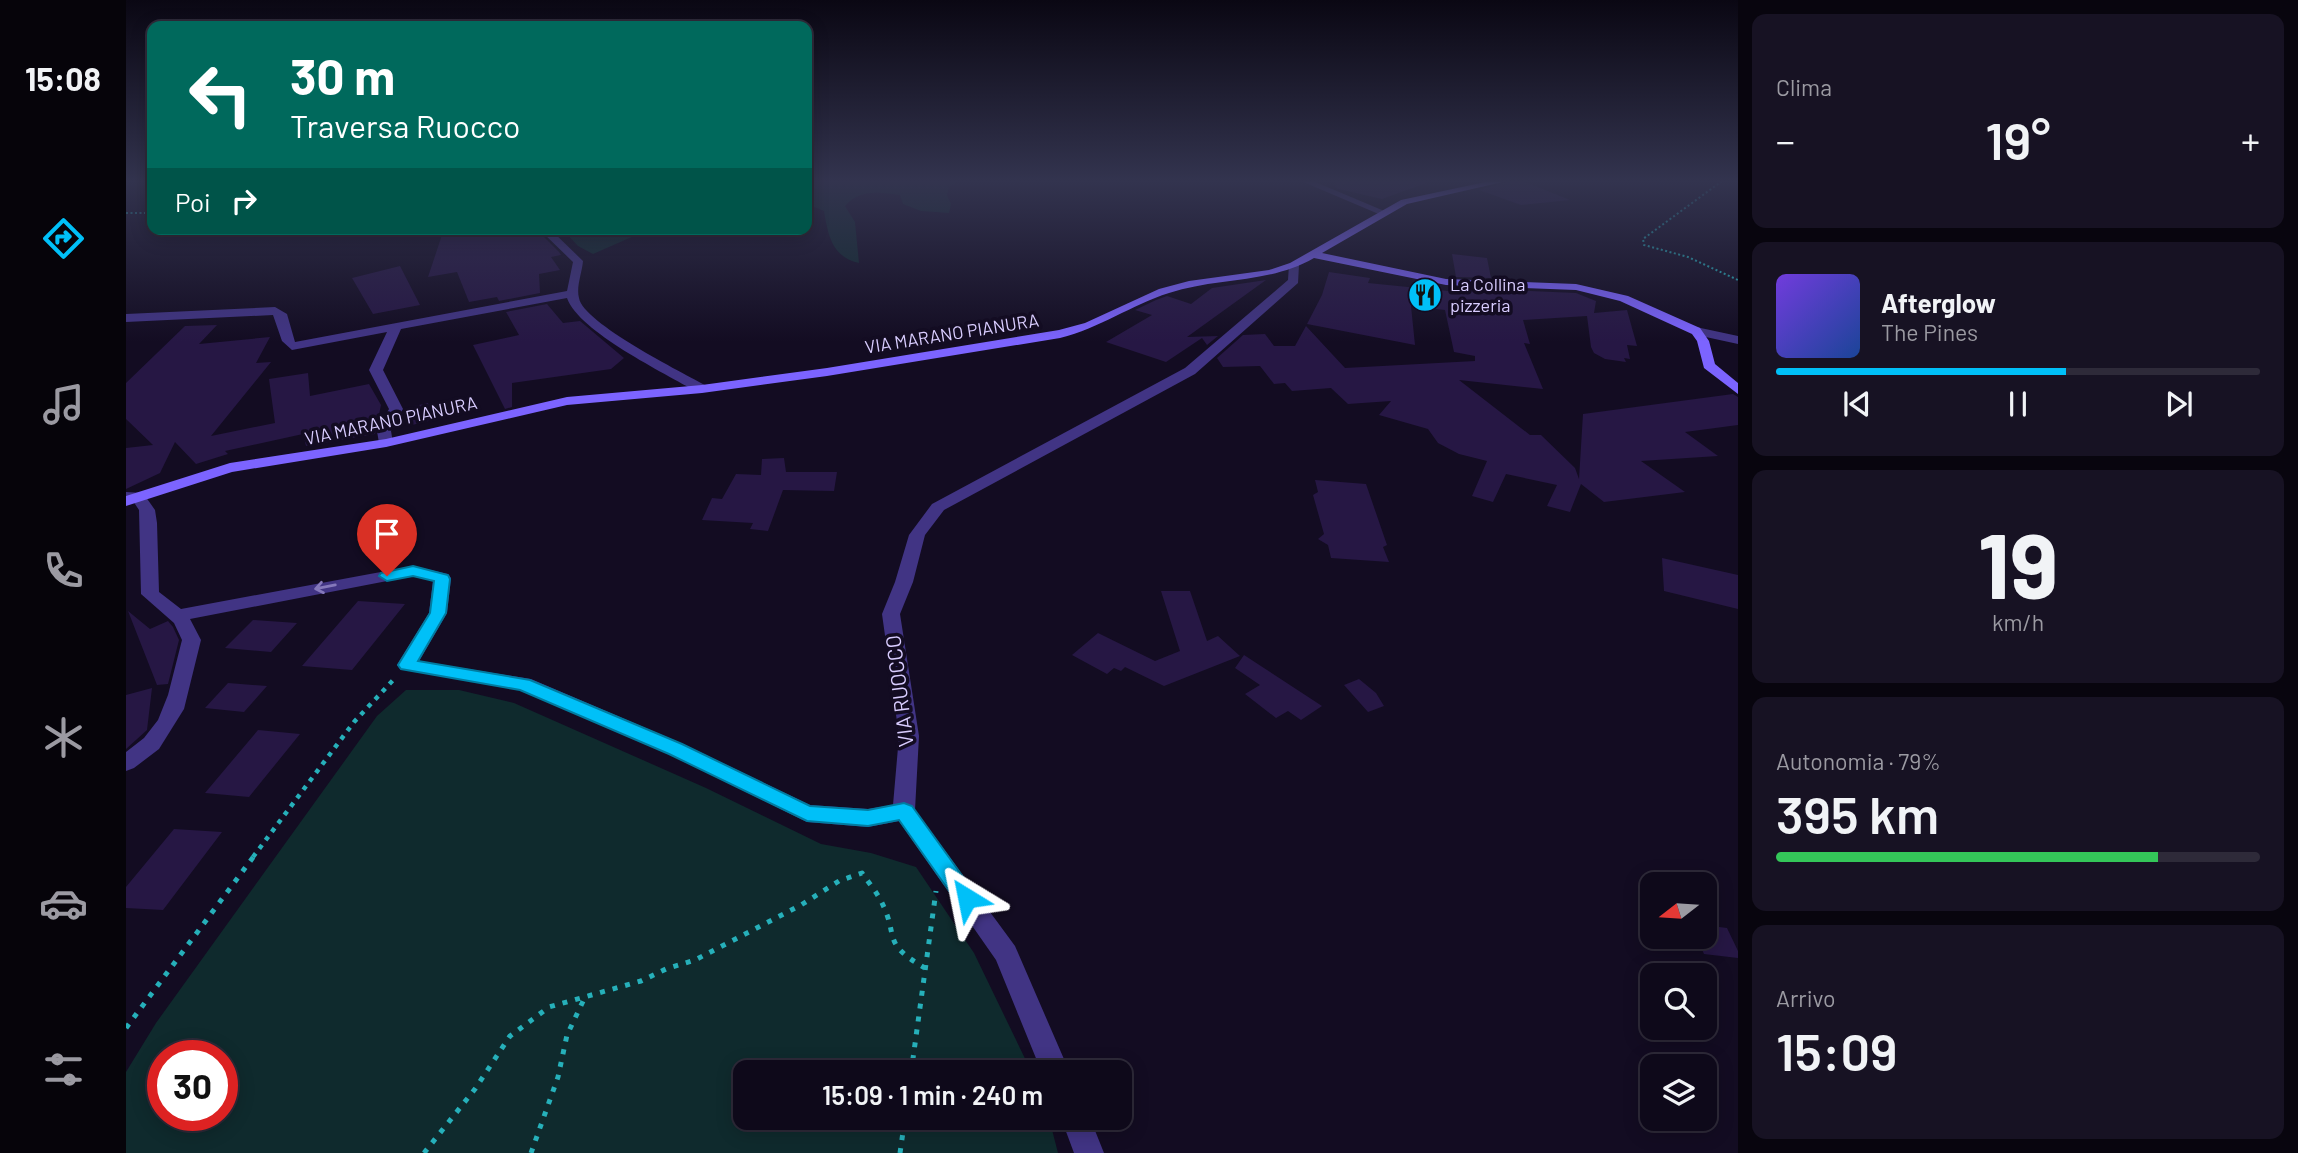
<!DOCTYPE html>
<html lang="it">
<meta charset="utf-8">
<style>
:root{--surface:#0e091a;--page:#171223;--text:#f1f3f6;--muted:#9b9aa2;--line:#2e2a39;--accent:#00c0f8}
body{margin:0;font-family:Barlow,sans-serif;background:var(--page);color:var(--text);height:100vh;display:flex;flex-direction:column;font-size:26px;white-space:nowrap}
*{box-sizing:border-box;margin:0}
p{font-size:23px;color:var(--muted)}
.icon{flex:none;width:38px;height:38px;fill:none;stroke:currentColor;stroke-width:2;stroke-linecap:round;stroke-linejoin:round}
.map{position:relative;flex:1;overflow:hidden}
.details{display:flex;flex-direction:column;gap:14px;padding:14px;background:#08050e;width:560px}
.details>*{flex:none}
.hud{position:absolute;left:21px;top:21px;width:665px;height:214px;border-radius:14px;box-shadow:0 4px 18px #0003,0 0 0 2px var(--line);background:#00695c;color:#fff;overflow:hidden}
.needle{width:46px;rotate:253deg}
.buttons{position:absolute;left:1514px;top:872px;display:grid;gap:14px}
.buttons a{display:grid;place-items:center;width:77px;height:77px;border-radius:14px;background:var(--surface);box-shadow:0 4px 18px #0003,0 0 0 2px var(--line);font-size:35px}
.speed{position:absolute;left:21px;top:1040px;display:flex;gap:14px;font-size:35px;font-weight:700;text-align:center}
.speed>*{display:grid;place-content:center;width:91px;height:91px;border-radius:50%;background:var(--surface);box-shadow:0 4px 18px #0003,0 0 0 2px var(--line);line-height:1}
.speed .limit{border:10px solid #d22;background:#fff;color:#111}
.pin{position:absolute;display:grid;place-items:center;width:60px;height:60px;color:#fff;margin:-72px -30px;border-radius:50% 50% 50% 0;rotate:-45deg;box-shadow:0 0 7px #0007}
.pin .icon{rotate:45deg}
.me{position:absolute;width:77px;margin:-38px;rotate:325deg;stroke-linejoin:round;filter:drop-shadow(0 0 5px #0008)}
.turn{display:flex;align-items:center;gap:24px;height:147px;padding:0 28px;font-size:32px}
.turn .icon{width:91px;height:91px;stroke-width:2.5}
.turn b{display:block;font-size:49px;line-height:60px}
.then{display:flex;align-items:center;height:66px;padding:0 28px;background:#0003;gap:14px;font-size:26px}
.big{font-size:52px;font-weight:600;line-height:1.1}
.details .card{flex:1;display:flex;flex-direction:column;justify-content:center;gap:10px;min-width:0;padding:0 24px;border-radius:14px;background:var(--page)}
.details .dial{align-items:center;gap:0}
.dial b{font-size:91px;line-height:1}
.song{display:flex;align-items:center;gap:21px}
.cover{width:84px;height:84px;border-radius:10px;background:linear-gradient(135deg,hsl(260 70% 55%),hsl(220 70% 35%))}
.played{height:7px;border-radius:4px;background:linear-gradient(90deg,var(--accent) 60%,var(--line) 60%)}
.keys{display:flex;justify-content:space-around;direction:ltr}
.heat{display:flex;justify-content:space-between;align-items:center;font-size:38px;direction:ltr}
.charge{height:10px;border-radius:5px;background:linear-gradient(90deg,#34c759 79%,var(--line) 0)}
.trip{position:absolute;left:607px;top:1060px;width:399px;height:70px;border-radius:14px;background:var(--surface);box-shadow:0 4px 18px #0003,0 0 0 2px var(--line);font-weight:600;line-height:70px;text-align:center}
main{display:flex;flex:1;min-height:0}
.dock{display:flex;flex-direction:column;width:126px;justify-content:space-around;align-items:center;background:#06040a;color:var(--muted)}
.dock .icon{width:49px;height:49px}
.dock .selected{color:var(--accent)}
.dock b{font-size:32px;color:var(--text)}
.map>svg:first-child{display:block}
</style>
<main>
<nav class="dock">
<b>15:08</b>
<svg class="icon selected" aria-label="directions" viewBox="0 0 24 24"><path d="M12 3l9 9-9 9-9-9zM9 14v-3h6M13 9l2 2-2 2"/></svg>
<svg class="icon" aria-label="music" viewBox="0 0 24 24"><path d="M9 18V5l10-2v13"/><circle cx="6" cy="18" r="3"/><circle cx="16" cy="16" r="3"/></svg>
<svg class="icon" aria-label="phone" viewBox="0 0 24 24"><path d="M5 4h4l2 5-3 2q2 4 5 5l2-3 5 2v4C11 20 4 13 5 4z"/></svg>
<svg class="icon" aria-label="climate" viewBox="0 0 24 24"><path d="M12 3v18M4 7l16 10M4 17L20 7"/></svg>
<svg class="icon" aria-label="car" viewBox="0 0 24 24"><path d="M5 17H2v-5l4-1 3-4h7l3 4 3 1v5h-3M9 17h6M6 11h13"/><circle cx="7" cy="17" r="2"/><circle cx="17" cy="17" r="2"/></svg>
<svg class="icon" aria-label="filters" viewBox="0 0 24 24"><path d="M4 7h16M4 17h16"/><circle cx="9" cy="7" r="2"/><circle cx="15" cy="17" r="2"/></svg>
</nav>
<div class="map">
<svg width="1612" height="1153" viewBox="0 0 1612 1153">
<rect width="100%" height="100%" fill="#130c22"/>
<path fill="#0f2a2d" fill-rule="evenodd" d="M681,181H831L823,187L821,195L825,204L823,213L795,211L777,204L774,195C753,192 734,189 719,206L729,222L733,263C706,257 702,235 698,211L681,204Z
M436,229H524L467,254L452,246Z
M280,690H333L388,703L580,788L695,844L745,853L790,867L848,953L906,1073H620V1118H923L932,1153H0V1072L30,1023L251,716ZM37,1055H96V1115H37Z"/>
<path fill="#261744" d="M1210,181H1299L1300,183L1256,199L1212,189L1209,187Z
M1384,181H1397L1444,200L1395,205L1353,190Z
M318,229H410L433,252L435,255L425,257L434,270L413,274L414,293L373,301L371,297L343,302L331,272L302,277Z
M1326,254L1361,258L1365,278L1330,277Z
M274,266L294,305L247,314L226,278Z
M1203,272L1244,278L1242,283L1332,292V288L1450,293L1470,301L1468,313L1501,310L1511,346L1501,345L1504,359L1498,358L1500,362L1479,359L1468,353L1465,347L1461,316L1397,320L1404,344L1398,343L1417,389L1333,380L1404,435H1415L1449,468L1453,479L1457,414L1607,394L1612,397V425L1559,432L1592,456L1515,461L1559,492L1478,502L1455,484L1444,512L1421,506L1431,485L1380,474L1367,502L1346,496L1361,461L1333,454L1312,443L1302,429L1253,415L1265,401L1222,404L1205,388L1166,391L1159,383L1148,384L1134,366L1097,367L1091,358L1117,335L1139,334L1148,346H1169L1180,326L1219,368L1349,361V356L1328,352L1319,310L1285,306L1289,345L1181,324L1196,295Z
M1140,280L1061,337L1092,336L1081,345L1076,338L1040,362L980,342L1026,315L1009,310L1030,300L1041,296L1065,304L1086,288Z
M421,304L437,323L454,321L498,358L485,369L386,383V407L379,409L347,345L393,335L380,312Z
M91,325L73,344L144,337L130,363L145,362L85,436L149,423L143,379L182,373L184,396L243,384L255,405L249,434L180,446L177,434L99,451L102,454L70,464L49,442L34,473L0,489V448L27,445L0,419V383L59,326Z
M302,403L311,419L286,425L288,406Z
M658,458L660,472H711L708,491L657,490L642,531L624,529L627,523L576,520L586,498L596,499L610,474L635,475L636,459Z
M1189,480L1240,484L1261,545L1257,547L1263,562L1205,558L1202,545L1192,539L1198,534L1187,495L1192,492Z
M1536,558L1612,575V609L1538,591Z
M1035,591H1064L1081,641L1092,636L1114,656L1038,686L999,667L995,671L988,668L981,674L946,655L972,633L1029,661L1054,651Z
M232,601L279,604L226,670L176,666Z
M2,611L24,629L42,621L47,627L53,640L42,684L31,685Z
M127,620L171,623L145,652L99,648Z
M1118,655L1196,706L1175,720L1162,711L1150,718L1119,694L1134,685L1109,668Z
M1233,679L1250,693L1258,706L1242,712L1218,685Z
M102,683L141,686L118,712L79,708Z
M26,688L21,730L0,749V695Z
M132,730L174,734L123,797L79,793Z
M48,829L96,832L37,910L0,908V887Z
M1578,925L1601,928L1612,951V958L1578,954L1570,936H1578Z"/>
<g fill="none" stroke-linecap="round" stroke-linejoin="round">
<path stroke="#26b0ba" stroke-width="2" stroke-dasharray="2 2.5" stroke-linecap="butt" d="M1596,181L1517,239L1518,245L1562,257L1612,280
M0,213H26"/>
<path stroke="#26b0ba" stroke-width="4.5" stroke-dasharray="4.5 6" stroke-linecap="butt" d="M127,857L228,722L270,677"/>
<path stroke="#26b0ba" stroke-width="5" stroke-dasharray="5 8" stroke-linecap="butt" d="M0,1028L128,856
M785,1073L810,891
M298,1153L349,1089L384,1036L423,1007L515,981L540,969L569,960L675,905L713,881L736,873C742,882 750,891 755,901C774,938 754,942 799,968
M405,1153L432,1077L441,1035L459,997
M774,1153L779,1118"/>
<path fill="#413484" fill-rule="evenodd" d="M1175,181H1187L1263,213L1255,215Z
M413,229H424L457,261C456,273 450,287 453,298C457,323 557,373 581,386V392H571C539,373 453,332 441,298L275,329L257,370L277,409L265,431L267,443L260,447L253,443L251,431L263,409L243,370L261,332L166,350L156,341L147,315L0,322V314L149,307L161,314L169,342L441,291L447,262Z
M1168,262L1173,265L1172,283L1069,374L818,510L799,535L787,582L774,614L793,736L789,810L889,946L944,1073H916L870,960L773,821L742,827L681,822L543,754L394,690L274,669L271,665L303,613L307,581L287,576L64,619L75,640L58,709L33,749L8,768L0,771V752L18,738L32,720L42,695L56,640L48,623L15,594L13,510L7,501L0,502V492L17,493L29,510L31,523L33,592L55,609L287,566L322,574L325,578L321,613L293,661L405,679L557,744L684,805L742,809L767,805L773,736L756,614L769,582L783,535L806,504L1059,368L1162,280L1163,265Z
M1570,327L1612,336V344L1566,334V328Z
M935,1118H964L978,1153H948Z"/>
<path fill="#7c64ff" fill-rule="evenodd" d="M1364,181H1381L1281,204L1196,253L1320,279L1450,284L1502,296L1574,328L1583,341L1589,364L1612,383V394L1578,368L1571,341L1566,334L1494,301L1450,290L1320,285L1188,258C1143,284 1092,277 1043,293C1005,305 974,328 934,338L701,376L576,393L441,405L260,447L106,472L0,506V496L104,463L260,439L441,397L576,385L701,368L933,330L959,323L1033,289L1063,281L1143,270L1164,263L1275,200Z"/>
</g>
<defs><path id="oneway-shaft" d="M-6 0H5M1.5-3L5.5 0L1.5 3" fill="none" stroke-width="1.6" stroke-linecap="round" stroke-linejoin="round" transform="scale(1.75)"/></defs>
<use stroke="#8579bb" href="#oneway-shaft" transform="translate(199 587) rotate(169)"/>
<linearGradient id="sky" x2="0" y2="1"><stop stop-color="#0a0713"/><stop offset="0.53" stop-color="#33344f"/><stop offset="1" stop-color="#33344f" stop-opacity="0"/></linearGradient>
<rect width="1612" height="342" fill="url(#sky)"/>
<path fill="#00c0f8" stroke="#007da1" stroke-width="2" d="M287,566L322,575L324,579L320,613L292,661L404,680L556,744L684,806L742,810L778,803L786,806L848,892L852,898L848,905L841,908L833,905L773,820L742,826L681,821L543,754L394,690L275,669L272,665L304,613L308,581L287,576L261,581L253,576L255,573Z"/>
<defs>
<g id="restaurant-disc" transform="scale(1.75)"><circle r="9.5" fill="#00c0f8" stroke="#130c22"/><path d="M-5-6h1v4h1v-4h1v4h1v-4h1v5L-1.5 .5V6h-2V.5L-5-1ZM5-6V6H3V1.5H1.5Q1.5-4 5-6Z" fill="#111"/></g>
</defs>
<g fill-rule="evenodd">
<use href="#restaurant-disc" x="1299" y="295"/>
</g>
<g text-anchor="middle" stroke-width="7" stroke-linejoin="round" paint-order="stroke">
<g font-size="18" fill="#d9cdff" stroke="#130c22" text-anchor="start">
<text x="1324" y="291">La Collina<tspan x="1324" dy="21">pizzeria</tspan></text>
</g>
<g font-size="18" fill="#d9cdff" stroke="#130c22">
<text transform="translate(826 334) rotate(-9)" y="6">VIA MARANO PIANURA</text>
<text transform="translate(265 421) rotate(-12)" y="6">VIA MARANO PIANURA</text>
</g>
<g font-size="21" fill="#d9cdff" stroke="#130c22">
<text transform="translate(774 691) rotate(-97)" y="7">VIA RUOCCO</text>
</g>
</g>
</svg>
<div class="buttons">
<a><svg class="needle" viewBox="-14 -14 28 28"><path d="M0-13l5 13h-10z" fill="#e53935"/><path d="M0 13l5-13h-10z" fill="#9b9aa2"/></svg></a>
<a><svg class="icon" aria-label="search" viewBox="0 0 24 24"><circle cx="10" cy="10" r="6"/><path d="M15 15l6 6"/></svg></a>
<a><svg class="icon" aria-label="layers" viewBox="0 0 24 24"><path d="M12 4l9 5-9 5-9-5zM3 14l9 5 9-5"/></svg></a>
</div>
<div class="speed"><div class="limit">30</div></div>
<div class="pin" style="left:261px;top:576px;background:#d93025"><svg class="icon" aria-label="arrive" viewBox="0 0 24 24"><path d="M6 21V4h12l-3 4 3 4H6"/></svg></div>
<svg class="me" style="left:841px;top:898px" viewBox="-20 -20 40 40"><path d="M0-17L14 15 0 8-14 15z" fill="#00c0f8" stroke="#fff" stroke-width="4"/></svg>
<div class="trip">15:09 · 1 min · 240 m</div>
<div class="hud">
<div class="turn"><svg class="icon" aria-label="left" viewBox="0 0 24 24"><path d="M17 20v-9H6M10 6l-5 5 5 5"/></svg><div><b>30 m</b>Traversa Ruocco</div></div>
<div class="then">Poi<svg class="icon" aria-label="right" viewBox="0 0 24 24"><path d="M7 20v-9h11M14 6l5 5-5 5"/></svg></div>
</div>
</div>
<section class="details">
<div class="card"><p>Clima</p>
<div class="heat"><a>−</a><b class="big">19°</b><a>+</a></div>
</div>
<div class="card">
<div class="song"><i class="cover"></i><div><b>Afterglow</b><p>The Pines</p></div></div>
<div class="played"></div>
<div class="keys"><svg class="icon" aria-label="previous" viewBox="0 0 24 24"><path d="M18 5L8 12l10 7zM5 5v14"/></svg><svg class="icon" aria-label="pause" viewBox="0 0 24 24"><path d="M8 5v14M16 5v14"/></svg><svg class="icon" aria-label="next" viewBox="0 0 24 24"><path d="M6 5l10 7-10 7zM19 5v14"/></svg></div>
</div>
<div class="card dial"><b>19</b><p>km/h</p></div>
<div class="card"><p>Autonomia · 79%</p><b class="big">395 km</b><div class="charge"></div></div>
<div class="card"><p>Arrivo</p><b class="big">15:09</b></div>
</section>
</main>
